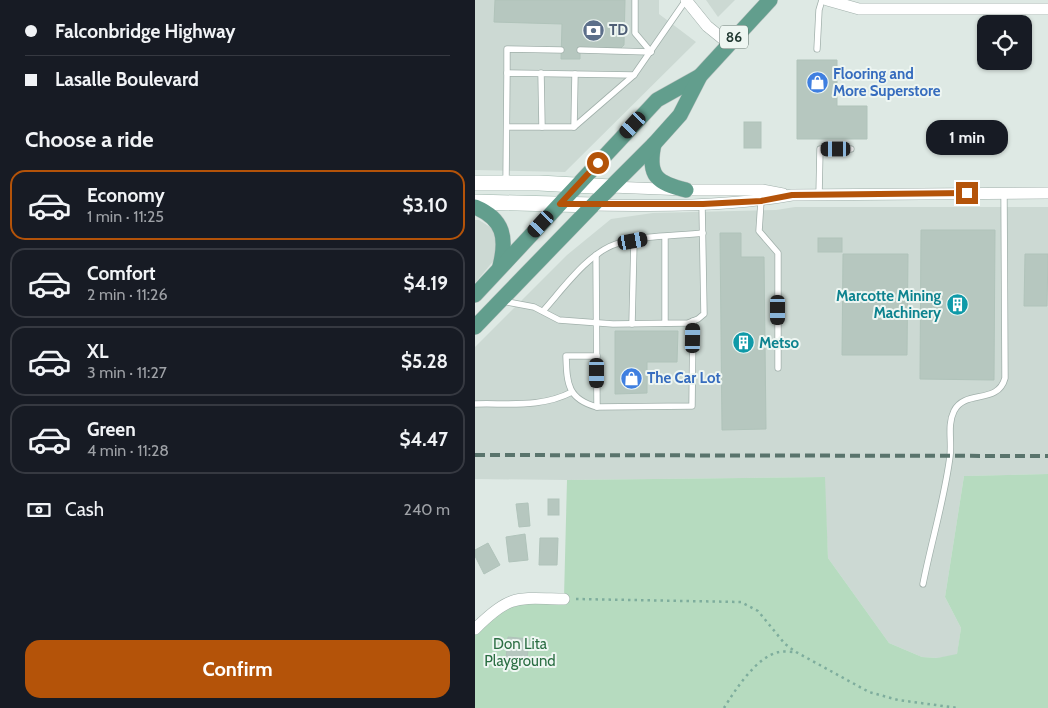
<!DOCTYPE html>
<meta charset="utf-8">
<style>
body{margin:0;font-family:Cabin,sans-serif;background:#242831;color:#f1f3f6;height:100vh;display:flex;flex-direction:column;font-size:19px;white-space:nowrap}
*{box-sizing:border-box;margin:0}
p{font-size:16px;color:#9ea1a6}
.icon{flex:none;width:28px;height:28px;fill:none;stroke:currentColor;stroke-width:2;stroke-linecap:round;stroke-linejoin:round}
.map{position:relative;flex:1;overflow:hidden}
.side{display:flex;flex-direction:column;background:#171b24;width:475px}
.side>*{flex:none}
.top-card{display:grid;align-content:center;height:110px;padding:0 25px;background:#171b24}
.controls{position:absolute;left:502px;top:15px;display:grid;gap:10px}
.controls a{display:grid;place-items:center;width:55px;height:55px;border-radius:10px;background:#171b24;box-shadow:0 1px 4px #0004;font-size:25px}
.end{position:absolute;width:22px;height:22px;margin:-11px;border:6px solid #b45309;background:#fff;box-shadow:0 0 0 2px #fff}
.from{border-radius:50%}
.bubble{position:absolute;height:35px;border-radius:15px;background:#171b24;box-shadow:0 1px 4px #0004;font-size:16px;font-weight:700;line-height:35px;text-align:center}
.car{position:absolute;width:15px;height:30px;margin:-15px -8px;border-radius:6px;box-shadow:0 0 4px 1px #0007;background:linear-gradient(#222 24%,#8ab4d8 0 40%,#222 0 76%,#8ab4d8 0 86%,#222 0)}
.top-card b{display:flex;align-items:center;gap:18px;height:48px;font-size:19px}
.top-card b+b{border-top:1px solid #363941}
.top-card i{width:12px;height:12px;background:#f1f3f6}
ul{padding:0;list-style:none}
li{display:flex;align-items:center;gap:15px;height:70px;margin:0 10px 8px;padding:0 15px;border:2px solid #363941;border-radius:15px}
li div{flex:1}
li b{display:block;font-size:19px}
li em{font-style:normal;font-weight:700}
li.selected{border-color:#b45309}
li>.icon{width:45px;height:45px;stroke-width:1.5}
h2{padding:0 25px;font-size:22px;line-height:60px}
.pay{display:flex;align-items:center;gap:12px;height:55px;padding:0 25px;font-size:19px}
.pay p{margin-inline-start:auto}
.action{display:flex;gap:10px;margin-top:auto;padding:10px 25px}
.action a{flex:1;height:58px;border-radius:15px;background:#b45309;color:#fff;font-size:20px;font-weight:700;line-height:58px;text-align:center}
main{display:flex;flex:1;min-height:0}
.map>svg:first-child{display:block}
.built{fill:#ccd9d3}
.green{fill:#b6dbbf}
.building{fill:#b6c7bf;stroke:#b0c3ba}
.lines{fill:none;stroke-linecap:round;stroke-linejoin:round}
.lane-casing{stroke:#a1b0ab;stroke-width:7}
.street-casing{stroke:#a1b0ab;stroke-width:12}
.secondary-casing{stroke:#9db5ab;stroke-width:16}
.primary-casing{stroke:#bcc3c1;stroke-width:16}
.path{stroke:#7ead9d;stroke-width:2.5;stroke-dasharray:2.5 4;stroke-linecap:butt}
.lane{stroke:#fff;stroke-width:5.5}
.street{stroke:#fff;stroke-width:11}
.secondary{stroke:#fff;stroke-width:15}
.primary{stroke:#629e8d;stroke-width:15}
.rail{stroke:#59746c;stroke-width:4;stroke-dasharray:10 5;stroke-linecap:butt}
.route{stroke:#b45309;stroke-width:6}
.labels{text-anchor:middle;stroke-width:4;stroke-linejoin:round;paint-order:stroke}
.shield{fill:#eef6f2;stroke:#5e716b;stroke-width:1}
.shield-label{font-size:14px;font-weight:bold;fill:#203831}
.service-label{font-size:15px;font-weight:bold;fill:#4e5e75;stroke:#eef6f2;text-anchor:start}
.shop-label{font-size:15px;font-weight:bold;fill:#366cbe;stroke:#eef6f2;text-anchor:start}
.culture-label{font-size:15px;font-weight:bold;fill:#0d838f;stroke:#eef6f2;text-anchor:end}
.park-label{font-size:15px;fill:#2b6e43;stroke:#eef6f2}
</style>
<main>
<section class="side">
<div class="top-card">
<b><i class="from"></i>Falconbridge Highway</b>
<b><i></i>Lasalle Boulevard</b>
</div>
<h2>Choose a ride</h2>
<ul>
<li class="selected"><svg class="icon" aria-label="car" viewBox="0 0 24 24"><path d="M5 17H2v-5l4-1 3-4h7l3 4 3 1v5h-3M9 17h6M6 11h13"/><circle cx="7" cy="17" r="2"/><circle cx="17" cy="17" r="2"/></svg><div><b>Economy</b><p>1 min · 11:25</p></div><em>$3.10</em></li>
<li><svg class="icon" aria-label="car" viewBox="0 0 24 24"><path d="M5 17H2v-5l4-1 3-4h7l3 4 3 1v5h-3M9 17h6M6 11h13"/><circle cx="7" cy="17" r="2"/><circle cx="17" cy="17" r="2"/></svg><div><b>Comfort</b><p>2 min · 11:26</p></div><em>$4.19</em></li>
<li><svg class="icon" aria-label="car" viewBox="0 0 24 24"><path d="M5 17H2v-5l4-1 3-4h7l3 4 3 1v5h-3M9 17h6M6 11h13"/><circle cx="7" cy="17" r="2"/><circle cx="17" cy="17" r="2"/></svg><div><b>XL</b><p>3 min · 11:27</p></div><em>$5.28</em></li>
<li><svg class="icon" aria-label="car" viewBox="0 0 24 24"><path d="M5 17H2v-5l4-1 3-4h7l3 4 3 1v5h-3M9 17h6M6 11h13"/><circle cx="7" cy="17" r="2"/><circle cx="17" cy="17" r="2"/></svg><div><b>Green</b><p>4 min · 11:28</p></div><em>$4.47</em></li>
</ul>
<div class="pay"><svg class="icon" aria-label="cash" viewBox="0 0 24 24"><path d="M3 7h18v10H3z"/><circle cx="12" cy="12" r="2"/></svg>Cash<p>240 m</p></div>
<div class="action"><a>Confirm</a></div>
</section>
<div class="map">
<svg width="573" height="708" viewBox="0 0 573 708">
<rect width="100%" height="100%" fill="#dee9e4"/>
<g class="built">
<path d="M0,0H184V14L221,42L90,172L0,170Z"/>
<path d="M231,0H260L243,17Z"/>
<path d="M320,207H573V474L489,476L470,597L486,628L482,655L463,658L447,657L414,643L353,558L349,477L92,480L0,479V347L92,255L136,219L178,213L301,210Z"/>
<path d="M0,220H4L18,229L24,239L20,259L0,283Z"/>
</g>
<path class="green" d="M573,474V708H0V627L25,605L89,597L92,480L350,477L353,558L414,643L447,657L462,658L482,654L486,628L470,597L489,476Z"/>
<g class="building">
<path d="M20,0H150L149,45L143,51L105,50V59H86L87,24L19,22Z"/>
<path d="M322,60H362V106H392V139H322Z"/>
<rect x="269" y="122" width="17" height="26"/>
<path d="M446,230H520L519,380L445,379Z"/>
<path d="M245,233H266V257H289L291,429L247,430Z"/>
<rect x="343" y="238" width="24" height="14"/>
<path d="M368,254H433L432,355H367Z"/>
<path d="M550,254H573L572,306H549Z"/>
<path d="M140,331H203L202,362H172V393L140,394Z"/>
<rect x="73" y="499" width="11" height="16"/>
<path d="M53,503L55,526L44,527L41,504Z"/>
<path d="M50,534L53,560L34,562L31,537Z"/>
<path d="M65,538H83L82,565H64Z"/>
<path d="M13,543L25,565L9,574L0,556V550Z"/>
<path d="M33,637L54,639L52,660L31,659Z"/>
</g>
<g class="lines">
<defs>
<g id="lane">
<path d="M160,0V33L176,52"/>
<path d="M342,49L344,10L347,0"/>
<path d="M105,50L176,52"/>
<path d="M32,73V49L86,50"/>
<path d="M66,73L67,127"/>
<path d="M32,127H99L159,75"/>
<path d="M99,127L100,74"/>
<path d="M31,182L32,73L159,75L211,0"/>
<path d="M344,195L345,149H376"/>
<path d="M286,201L284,231L303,253V368"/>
<path d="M121,255L122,407L217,406L218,321"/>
<path d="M27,301L59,307L84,320L138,324L213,323L223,319L229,314L227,204"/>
<path d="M68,311C87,290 113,253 141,244C168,235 200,236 228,233"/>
<path d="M190,323V237"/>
<path d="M157,324L159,241"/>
<path d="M122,356H91C92,383 92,399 122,407"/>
<path d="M0,404C34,403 66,408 97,392"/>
<path d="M448,584C456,543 470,497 475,456C477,441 472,425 479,411C490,389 523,405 530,378L529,193"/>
</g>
<g id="street">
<path d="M211,0L232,26L253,43"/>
<path d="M352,0L384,9H573"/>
<path d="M136,187L211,190H287L308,194"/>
<path d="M118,205C184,206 251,207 317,195L573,193"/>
<path d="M0,629C35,594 41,598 89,599"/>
</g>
<g id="secondary">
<path d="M0,183H64L136,187"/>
<path d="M0,202L118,205"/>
</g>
<g id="primary">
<path d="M179,144C172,176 182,183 211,190"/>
<path d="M0,207C29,219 32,238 25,266"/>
<path d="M0,295L182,100L225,76"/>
<path d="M0,327L118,205L179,144L205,115L225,76L295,0"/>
</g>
</defs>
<use href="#lane" class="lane-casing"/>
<use href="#street" class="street-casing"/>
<use href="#secondary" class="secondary-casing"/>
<use href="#primary" class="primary-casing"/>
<g class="path">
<path d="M101,599L266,602L283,611L310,644L321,652L394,692L423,700L483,708"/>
<path d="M249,708C260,690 282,656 304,652C308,651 315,652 320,652"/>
</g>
<use href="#lane" class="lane"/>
<use href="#street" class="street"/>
<use href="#secondary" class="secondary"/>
<use href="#primary" class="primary"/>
<path class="rail" d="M0,455L573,456"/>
</g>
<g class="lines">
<path class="route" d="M123,163L85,204H228L286,201L317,195L492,193"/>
</g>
<defs>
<symbol id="bank-disc" viewBox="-11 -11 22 22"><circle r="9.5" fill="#5c6f8a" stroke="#eef6f2"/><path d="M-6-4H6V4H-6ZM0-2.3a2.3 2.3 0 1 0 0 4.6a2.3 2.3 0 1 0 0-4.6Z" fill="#fff"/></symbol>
<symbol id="shop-disc" viewBox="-11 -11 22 22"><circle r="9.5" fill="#3f7fe0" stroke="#eef6f2"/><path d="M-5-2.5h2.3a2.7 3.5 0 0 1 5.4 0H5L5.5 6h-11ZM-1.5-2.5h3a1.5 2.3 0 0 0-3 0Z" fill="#fff"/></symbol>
<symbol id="building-disc" viewBox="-11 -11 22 22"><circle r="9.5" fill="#0f9aa8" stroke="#eef6f2"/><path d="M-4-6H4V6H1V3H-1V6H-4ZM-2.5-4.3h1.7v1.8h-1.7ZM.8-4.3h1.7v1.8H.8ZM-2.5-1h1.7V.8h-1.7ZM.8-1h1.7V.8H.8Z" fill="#fff"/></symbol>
</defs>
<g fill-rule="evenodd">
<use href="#bank-disc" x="106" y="18" width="25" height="25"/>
<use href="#shop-disc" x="330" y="70" width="25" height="25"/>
<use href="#building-disc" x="470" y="292" width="25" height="25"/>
<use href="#building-disc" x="256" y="330" width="25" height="25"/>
<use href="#shop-disc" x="144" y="366" width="25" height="25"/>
</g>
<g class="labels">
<rect class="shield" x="245" y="25.5" width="28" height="23" rx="4"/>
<g class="shield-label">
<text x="259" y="42">86</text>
</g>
<g class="service-label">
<text x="134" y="35">TD</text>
</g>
<g class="shop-label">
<text x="358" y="79">Flooring and<tspan x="358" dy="17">More Superstore</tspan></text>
<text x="172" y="383">The Car Lot</text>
</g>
<g class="culture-label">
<text x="466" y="301">Marcotte Mining<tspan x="466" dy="17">Machinery</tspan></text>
<text x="284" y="348" text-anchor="start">Metso</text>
</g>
<g class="park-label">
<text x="45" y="649">Don Lita<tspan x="45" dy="17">Playground</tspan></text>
</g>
</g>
</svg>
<div class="controls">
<a><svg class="icon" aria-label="locate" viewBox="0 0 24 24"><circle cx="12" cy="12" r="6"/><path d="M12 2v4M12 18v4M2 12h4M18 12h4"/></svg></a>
</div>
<i class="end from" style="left:123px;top:163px"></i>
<i class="end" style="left:492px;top:193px"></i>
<div class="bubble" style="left:451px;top:120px;width:82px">1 min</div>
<i class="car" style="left:158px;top:125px;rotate:223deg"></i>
<i class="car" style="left:361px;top:149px;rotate:270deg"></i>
<i class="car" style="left:66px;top:224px;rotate:223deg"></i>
<i class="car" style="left:158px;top:241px;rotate:80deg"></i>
<i class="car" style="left:303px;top:310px;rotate:180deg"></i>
<i class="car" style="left:218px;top:338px;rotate:1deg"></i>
<i class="car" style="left:122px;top:373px;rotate:180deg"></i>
</div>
</main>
